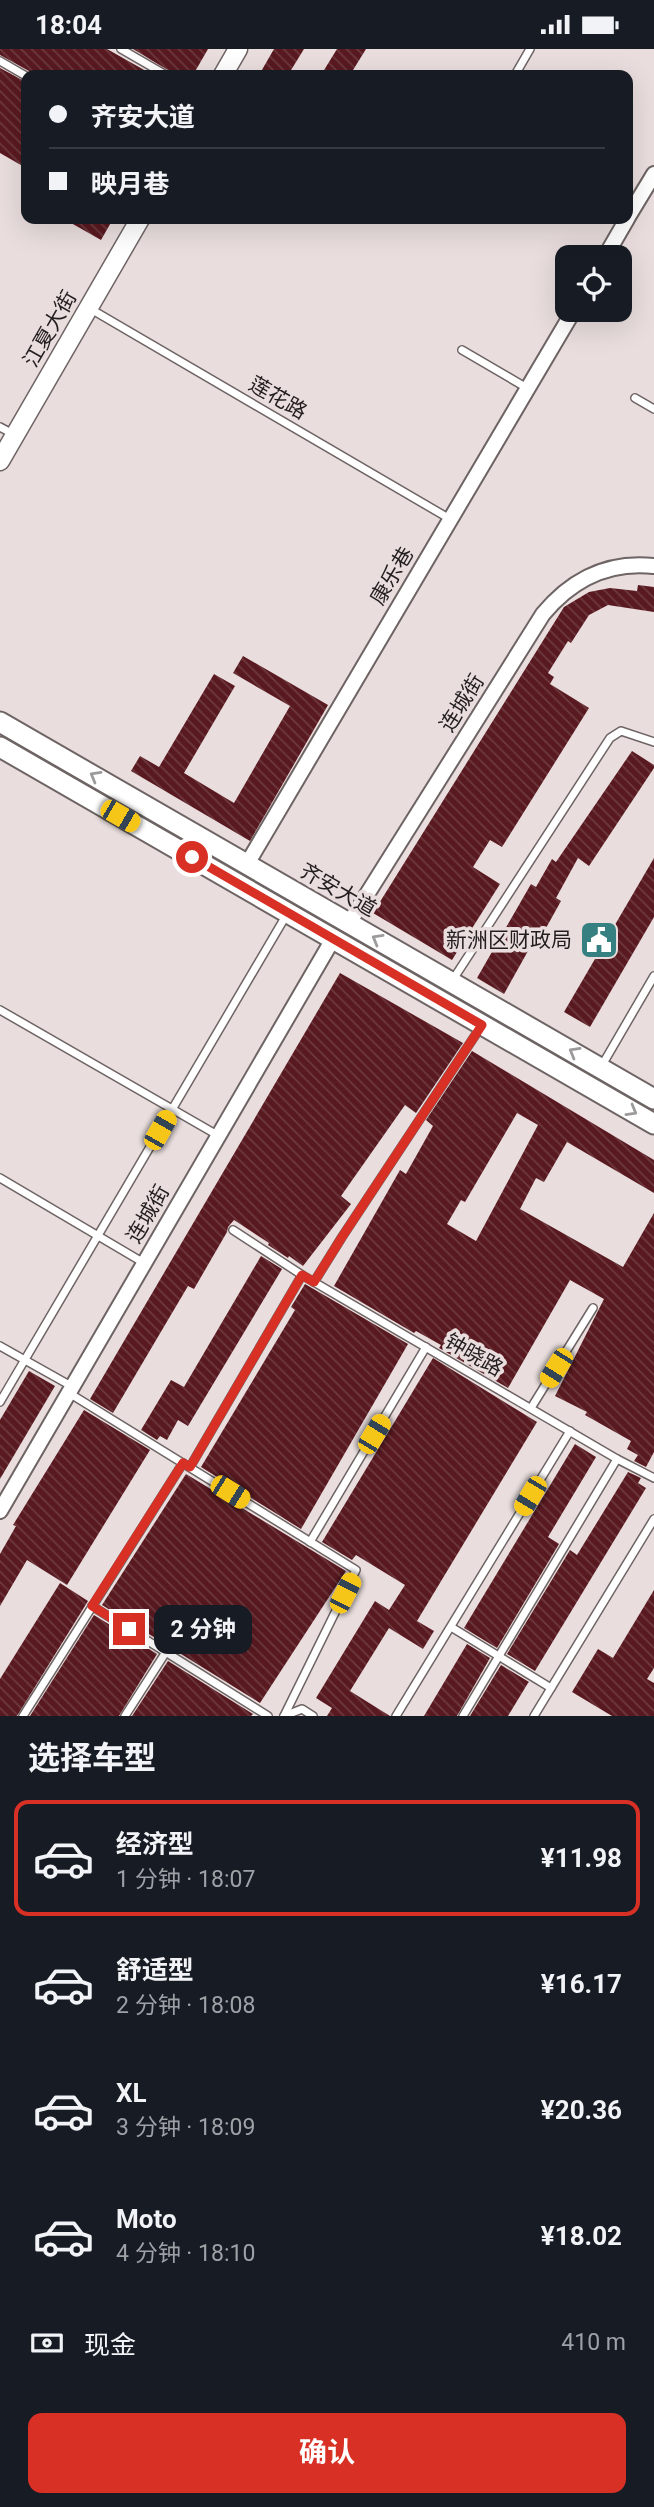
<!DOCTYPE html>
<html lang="zh">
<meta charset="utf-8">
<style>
body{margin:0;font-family:Roboto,"Noto Sans SC",sans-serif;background:#20242c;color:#f1f3f6;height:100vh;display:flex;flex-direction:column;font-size:26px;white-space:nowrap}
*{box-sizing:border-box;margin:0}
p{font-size:23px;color:#9ea1a6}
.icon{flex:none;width:38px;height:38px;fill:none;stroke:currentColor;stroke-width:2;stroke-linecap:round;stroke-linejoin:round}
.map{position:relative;height:1667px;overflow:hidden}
.sheet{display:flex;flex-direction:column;background:#171b24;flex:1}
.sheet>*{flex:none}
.guide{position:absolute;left:21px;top:21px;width:612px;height:154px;border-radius:14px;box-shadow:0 7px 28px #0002;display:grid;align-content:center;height:154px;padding:0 28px;background:#171b24}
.buttons{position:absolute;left:555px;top:196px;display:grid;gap:14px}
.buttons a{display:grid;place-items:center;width:77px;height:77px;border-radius:14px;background:#171b24;box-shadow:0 7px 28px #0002;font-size:35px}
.end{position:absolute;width:32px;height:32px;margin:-16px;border:9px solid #d93025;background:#fff;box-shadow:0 0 0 4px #fff}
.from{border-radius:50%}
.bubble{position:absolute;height:49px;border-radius:14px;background:#171b24;box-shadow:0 7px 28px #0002;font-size:23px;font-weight:700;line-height:49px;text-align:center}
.car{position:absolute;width:21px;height:42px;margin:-21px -10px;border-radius:9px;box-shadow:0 0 5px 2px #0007;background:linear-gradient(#f5c518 24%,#345 0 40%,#f5c518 0 76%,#345 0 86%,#f5c518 0)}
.guide b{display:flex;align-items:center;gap:24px;height:66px;font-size:26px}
.guide b+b{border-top:2px solid #363941}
.guide i{width:18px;height:18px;background:#f1f3f6}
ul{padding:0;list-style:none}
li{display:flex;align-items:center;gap:21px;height:116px;margin:0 14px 10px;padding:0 14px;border:4px solid transparent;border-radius:14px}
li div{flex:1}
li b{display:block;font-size:26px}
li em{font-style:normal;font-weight:700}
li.active{border-color:#d93025}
li>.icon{width:63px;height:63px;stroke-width:1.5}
h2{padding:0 28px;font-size:32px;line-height:84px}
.pay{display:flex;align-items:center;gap:18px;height:77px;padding:0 28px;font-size:26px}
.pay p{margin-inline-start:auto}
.action{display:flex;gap:14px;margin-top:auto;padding:14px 28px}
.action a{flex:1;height:80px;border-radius:14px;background:#d93025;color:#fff;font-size:28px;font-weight:700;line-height:80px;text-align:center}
.status{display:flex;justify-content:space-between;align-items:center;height:49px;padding:0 35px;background:#171b24;direction:ltr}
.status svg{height:19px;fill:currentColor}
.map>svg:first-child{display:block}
.building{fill:url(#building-back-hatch);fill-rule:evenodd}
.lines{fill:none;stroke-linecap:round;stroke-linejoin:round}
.service-casing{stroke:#6e6464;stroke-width:10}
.minor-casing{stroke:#6e6464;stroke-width:18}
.tertiary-casing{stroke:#6e6464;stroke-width:21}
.secondary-casing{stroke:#6e6464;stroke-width:23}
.service{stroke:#fff;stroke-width:7}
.minor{stroke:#fff;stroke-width:14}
.tertiary{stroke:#fff;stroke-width:18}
.secondary{stroke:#fff;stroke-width:19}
.oneway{stroke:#9c9a9a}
.route{stroke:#d93025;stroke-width:9}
.labels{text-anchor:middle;stroke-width:7;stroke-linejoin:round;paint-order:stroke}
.street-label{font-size:21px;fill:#231e1e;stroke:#e9dddd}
.poi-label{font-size:21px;fill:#231e1e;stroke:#e9dddd;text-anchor:end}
</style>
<div class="status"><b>18:04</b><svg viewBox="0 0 49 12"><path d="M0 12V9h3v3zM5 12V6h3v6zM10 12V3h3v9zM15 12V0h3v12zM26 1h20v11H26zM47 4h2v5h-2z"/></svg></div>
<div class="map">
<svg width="654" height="1667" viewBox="0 0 654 1667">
<defs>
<pattern id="building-back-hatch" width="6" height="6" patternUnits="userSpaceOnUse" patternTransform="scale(1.75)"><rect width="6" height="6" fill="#591920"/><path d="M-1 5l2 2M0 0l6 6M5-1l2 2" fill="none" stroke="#6d3a3f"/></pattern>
</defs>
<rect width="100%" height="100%" fill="#e9dddd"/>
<g class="building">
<path d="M0,0H107L153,26H32L29,22L0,6Z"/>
<path d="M133,0H208L193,26H176Z"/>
<path d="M274,0H304L288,26H259Z"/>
<path d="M337,0H366L350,26H321Z"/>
<path d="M0,19L26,33V119L0,104Z"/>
<path d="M64,170H113L101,191Z"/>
<path d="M638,536L654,538V563L608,556L589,566L571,594L568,592L548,624L554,628L550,635L589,659L502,798L490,791L473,818L500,835L452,911L373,864L564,558L589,543L610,539L637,542Z"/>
<path d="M243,607L328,656L250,792L131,722L140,707L159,718L214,625L235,637L184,724L234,754L290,657L233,624Z"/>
<path d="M632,702L654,716V719L589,817L578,809L556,849L561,852L546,879L542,877L504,945L477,929L531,835L536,838L552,810L556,813Z"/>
<path d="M654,809V868L590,978L564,963Z"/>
<path d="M340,924L463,994L416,1064L405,1056L341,1147L351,1155L303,1217L289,1207L288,1209L268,1196L269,1194L234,1171L228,1178L227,1183L194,1240L188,1237L113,1364L90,1350Z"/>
<path d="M472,1002L654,1111V1144L567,1093L544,1133L536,1129L520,1160L623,1218L654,1164V1403L646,1418L634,1412L638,1406L627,1400L631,1392L585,1366L587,1363L555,1347L604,1250L570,1231L508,1339L439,1299L441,1296L416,1282L414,1284L334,1237L400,1121L406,1125L433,1077L426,1071ZM517,1064L538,1076L476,1192L447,1175L461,1151L465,1153Z"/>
<path d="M261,1207L282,1220L188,1377L178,1371L167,1391L160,1387L157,1391L141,1381L171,1331L184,1338Z"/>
<path d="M305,1235L408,1295L301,1480L201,1418L295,1261L291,1258Z"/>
<path d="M433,1309L537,1373L417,1572L434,1582L423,1600L389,1579L350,1642L390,1667H327L332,1659L316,1649L375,1552L389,1561L405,1536L356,1506L352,1511L322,1493Z"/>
<path d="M29,1322L55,1337L0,1430V1371Z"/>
<path d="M84,1361L150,1401L67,1536L27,1511L0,1557V1505L16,1477L13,1476Z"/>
<path d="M575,1395L596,1408L548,1488L559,1495L497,1599L464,1579Z"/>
<path d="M628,1423L641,1429L638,1434L646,1439L535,1622L507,1605L570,1501L577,1506Z"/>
<path d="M186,1425L346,1522L260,1654L102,1556Z"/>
<path d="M60,1534L88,1552L17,1667H0V1630Z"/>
<path d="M654,1541V1619L647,1630L654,1634V1667H612L572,1643L598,1600L613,1609Z"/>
<path d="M94,1566L157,1605L119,1667H30Z"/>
<path d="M467,1595L490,1609L457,1667H424Z"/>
<path d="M168,1612L253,1665L251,1667H132Z"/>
<path d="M501,1616L529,1633L528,1634L508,1667H470Z"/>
</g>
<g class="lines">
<defs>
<g id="service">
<path d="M121,0L166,26"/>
<path d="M0,12L26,27"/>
<path d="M515,26L530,0"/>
<path d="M89,259L450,470"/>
<path d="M462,301L527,339"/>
<path d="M635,349L654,360"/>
<path d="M0,378L15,386"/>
<path d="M452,932L610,689L621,682L654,693"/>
<path d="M0,961L219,1087"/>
<path d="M601,1018L654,927"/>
<path d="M0,1129L144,1214"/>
<path d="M233,1181L302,1226L617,1410L654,1429"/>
<path d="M314,1233L342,1188L482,976"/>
<path d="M0,1297L73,1338"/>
<path d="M69,1344L356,1521L284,1667"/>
<path d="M0,1353L287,865"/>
<path d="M531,1359L593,1259"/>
<path d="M190,1418L302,1226"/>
<path d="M310,1493L426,1298"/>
<path d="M92,1557L268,1667"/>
<path d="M451,1578L551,1639"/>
<path d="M23,1667L183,1414"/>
<path d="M125,1667L166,1603"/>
<path d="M284,1667L302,1660L313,1667"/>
<path d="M396,1667L570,1382"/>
<path d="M463,1667L617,1410"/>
<path d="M534,1667L654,1470"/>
</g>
<g id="minor">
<path d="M628,168L654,125"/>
<path d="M605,208L627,170"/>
<path d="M247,815L574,261"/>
<path d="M349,874L543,565C572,530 608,512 654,517"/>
<path d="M0,1462L333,890"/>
</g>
<g id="tertiary">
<path d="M223,26L238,0"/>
<path d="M0,412L140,170"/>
</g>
<g id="secondary">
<path d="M0,673L654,1050"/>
<path d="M0,698L654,1075"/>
</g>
</defs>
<use href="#service" class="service-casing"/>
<use href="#minor" class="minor-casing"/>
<use href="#tertiary" class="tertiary-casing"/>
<use href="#secondary" class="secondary-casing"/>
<use href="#service" class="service"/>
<use href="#minor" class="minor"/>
<use href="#tertiary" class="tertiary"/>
<use href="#secondary" class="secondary"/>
</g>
<defs><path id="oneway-chevron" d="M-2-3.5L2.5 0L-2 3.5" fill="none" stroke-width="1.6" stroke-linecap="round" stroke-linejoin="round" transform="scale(1.75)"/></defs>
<g class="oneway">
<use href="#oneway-chevron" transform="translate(95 727) rotate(-150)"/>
<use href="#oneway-chevron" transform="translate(377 890) rotate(-150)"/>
<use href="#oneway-chevron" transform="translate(574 1003) rotate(-150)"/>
<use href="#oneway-chevron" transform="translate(632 1062) rotate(30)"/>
</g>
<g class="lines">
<path class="route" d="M129,1580L92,1557L183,1414L190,1418L302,1226L314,1233L342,1188L482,976L192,808"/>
</g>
<defs>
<symbol id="civic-square" viewBox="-11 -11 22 22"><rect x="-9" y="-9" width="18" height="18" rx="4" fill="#378082" stroke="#e9dddd"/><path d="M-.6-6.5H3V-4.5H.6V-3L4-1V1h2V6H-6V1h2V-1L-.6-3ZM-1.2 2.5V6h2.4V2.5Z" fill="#fff"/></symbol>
</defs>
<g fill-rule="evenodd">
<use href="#civic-square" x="577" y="869" width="44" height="44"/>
</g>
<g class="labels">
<g class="street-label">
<text transform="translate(50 280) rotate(-60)" y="7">江夏大街</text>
<text transform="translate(278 349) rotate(30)" y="7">莲花路</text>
<text transform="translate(392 527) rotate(-59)" y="7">康乐巷</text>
<text transform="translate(462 654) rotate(-58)" y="7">连城街</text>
<text transform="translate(338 841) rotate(30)" y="7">齐安大道</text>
<text transform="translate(148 1165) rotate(-60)" y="7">连城街</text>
<text transform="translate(474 1306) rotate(30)" y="7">钟晓路</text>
</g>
<g class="poi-label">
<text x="572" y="898">新洲区财政局</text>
</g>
</g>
</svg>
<div class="buttons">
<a><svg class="icon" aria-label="locate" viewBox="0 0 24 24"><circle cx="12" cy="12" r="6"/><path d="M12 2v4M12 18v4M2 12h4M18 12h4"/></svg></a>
</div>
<i class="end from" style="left:192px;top:808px"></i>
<i class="end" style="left:129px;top:1580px"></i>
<div class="bubble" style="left:154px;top:1556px;width:98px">2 分钟</div>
<i class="car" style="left:120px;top:767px;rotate:120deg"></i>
<i class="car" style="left:160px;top:1081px;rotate:30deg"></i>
<i class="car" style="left:556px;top:1319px;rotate:212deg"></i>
<i class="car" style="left:374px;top:1385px;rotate:31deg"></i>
<i class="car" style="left:230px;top:1443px;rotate:122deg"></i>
<i class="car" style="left:530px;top:1447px;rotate:211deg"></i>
<i class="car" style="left:345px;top:1544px;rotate:27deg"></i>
<div class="guide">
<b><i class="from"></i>齐安大道</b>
<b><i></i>映月巷</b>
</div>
</div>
<section class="sheet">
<h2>选择车型</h2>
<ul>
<li class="active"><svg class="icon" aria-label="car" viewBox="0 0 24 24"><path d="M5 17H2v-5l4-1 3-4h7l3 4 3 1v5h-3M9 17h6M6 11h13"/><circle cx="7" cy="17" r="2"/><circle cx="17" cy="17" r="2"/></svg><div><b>经济型</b><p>1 分钟 · 18:07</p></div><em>¥11.98</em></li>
<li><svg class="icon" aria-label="car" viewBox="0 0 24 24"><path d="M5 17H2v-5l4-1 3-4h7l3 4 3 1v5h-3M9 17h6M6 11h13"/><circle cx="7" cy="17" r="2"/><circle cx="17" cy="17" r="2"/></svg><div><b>舒适型</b><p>2 分钟 · 18:08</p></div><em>¥16.17</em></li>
<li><svg class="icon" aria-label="car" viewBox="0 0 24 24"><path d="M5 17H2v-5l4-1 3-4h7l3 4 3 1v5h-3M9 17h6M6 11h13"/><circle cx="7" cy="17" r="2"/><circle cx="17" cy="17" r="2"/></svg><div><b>XL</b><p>3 分钟 · 18:09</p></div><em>¥20.36</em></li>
<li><svg class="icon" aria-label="car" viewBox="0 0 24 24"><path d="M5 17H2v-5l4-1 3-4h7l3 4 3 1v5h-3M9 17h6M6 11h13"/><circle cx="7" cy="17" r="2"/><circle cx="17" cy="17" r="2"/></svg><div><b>Moto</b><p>4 分钟 · 18:10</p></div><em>¥18.02</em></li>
</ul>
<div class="pay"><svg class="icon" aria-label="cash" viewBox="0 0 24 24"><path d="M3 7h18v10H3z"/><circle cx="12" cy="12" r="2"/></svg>现金<p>410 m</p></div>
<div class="action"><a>确认</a></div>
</section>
